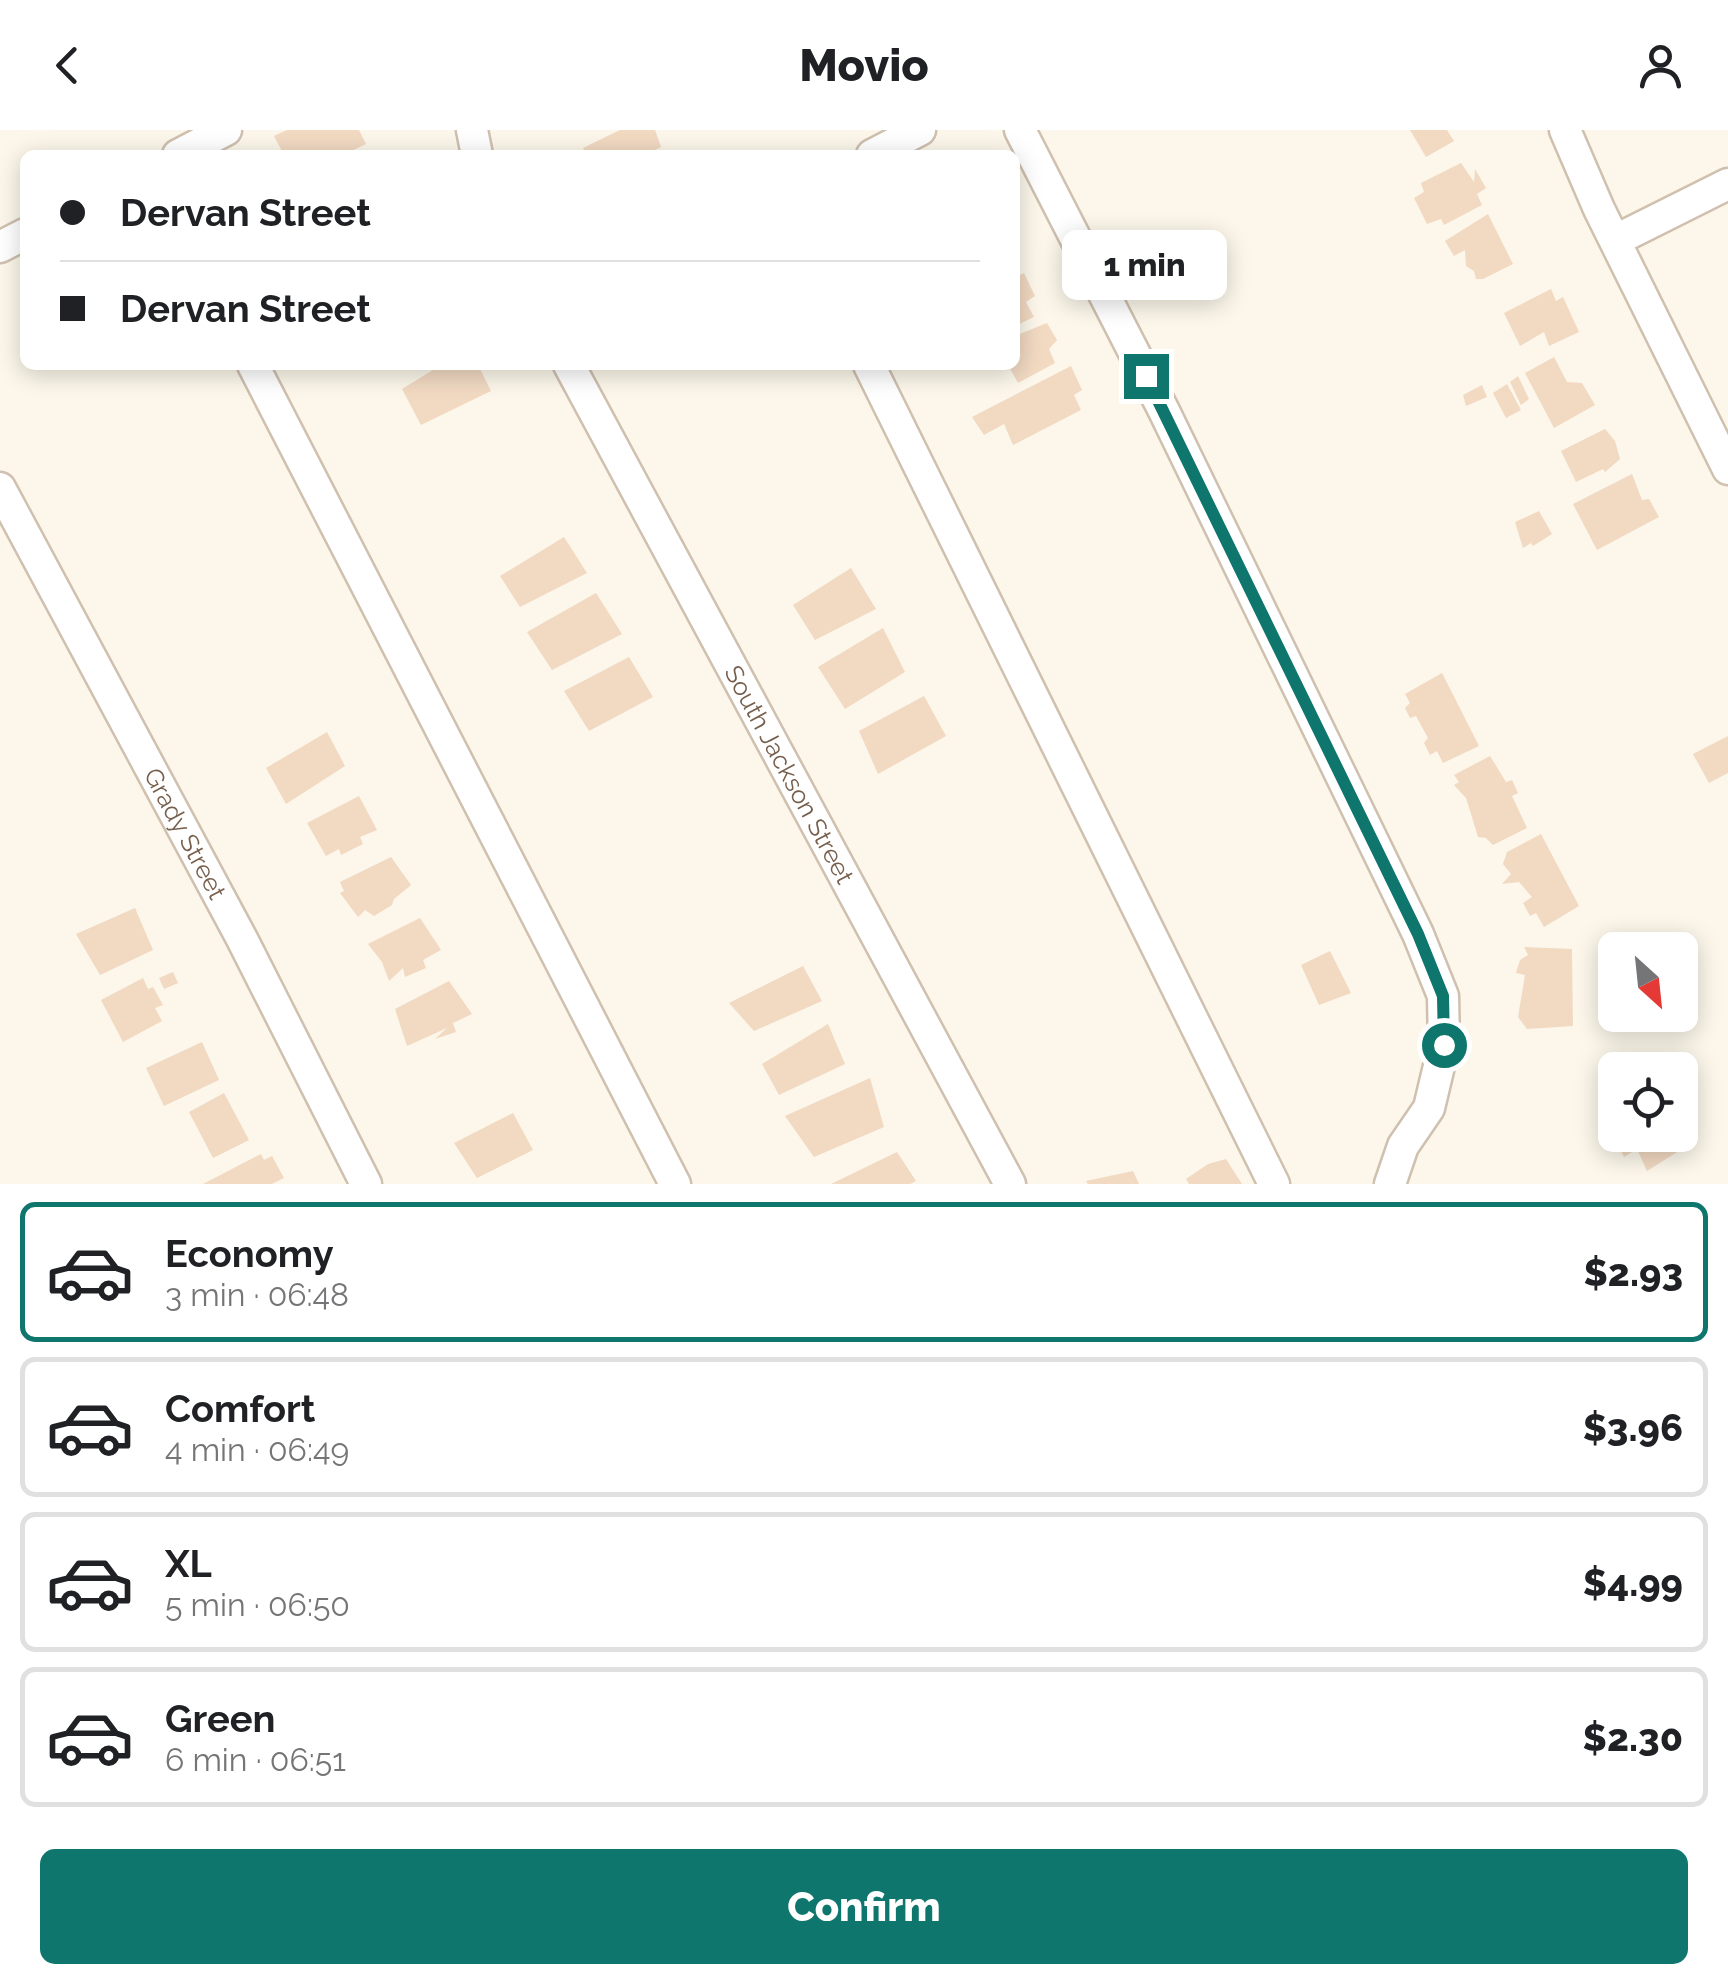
<!DOCTYPE html>
<meta charset="utf-8">
<style>
body{margin:0;font-family:Raleway,sans-serif;background:#f2f2f2;color:#202124;height:100vh;display:flex;flex-direction:column;font-size:38px;white-space:nowrap}
*{box-sizing:border-box;margin:0}
p{font-size:32px;color:#757577}
.icon{flex:none;width:55px;height:55px;fill:none;stroke:currentColor;stroke-width:2;stroke-linecap:round;stroke-linejoin:round}
.map{position:relative;height:1054px;overflow:hidden}
.panel{display:flex;flex-direction:column;background:#fff;flex:1}
.panel>*{flex:none}
.hud{position:absolute;left:20px;top:20px;width:1000px;height:220px;border-radius:15px;box-shadow:0 5px 25px #0003;display:grid;align-content:center;height:220px;padding:0 40px;background:#fff}
.needle{width:65px;rotate:153deg}
.tools{position:absolute;left:1598px;top:802px;display:grid;gap:20px}
.tools a{display:grid;place-items:center;width:100px;height:100px;border-radius:15px;background:#fff;box-shadow:0 5px 25px #0003;font-size:50px}
.end{position:absolute;width:45px;height:45px;margin:-22px;border:12px solid #0f766e;background:#fff;box-shadow:0 0 0 5px #fff}
.from{border-radius:50%}
.bubble{position:absolute;height:70px;border-radius:15px;background:#fff;box-shadow:0 5px 25px #0003;font-size:32px;font-weight:800;line-height:70px;text-align:center}
.hud b{display:flex;align-items:center;gap:35px;height:95px;font-size:38px}
.hud b+b{border-top:2px solid #e0e0e0}
.hud i{width:25px;height:25px;background:#202124}
ul{padding:18px 0 0;list-style:none}
li{display:flex;align-items:center;gap:30px;height:140px;margin:0 20px 15px;padding:0 20px;border:5px solid #e0e0e0;border-radius:15px}
li div{flex:1}
li b{display:block;font-size:38px}
li em{font-style:normal;font-weight:800}
li.current{border-color:#0f766e}
li>.icon{width:90px;height:90px;stroke-width:1.5}
.button{display:flex;gap:20px;margin-top:auto;padding:20px 40px}
.button a{flex:1;height:115px;border-radius:15px;background:#0f766e;color:#fff;font-size:40px;font-weight:800;line-height:115px;text-align:center}
header{display:flex;justify-content:space-between;align-items:center;height:130px;padding:0 40px;background:#fff;font-size:45px;font-weight:800}
.map>svg:first-child{display:block}
.building{fill:#f1d9c2}
.lines{fill:none;stroke-linecap:round;stroke-linejoin:round}
.minor-casing{stroke:#cfc0af;stroke-width:35}
.minor{stroke:#fff;stroke-width:30}
.route{stroke:#0f766e;stroke-width:12}
.labels{text-anchor:middle;stroke-width:8;stroke-linejoin:round;paint-order:stroke}
.street-label{font-size:25px;fill:#775f4d;stroke:#fffaf1}
</style>
<header><svg class="icon" aria-label="back" viewBox="0 0 24 24"><path d="M15 5l-7 7 7 7"/></svg>Movio<svg class="icon" aria-label="person" viewBox="0 0 24 24"><circle cx="12" cy="8" r="4"/><path d="M4 21q1-7 8-7t8 7"/></svg></header>
<div class="map">
<svg width="1728" height="1054" viewBox="0 0 1728 1054">
<rect width="100%" height="100%" fill="#fcf7ea"/>
<g class="building">
<path d="M287,0H359L366,14L343,25H284L274,6Z"/>
<path d="M620,0H655L661,17L646,25H586L583,18Z"/>
<path d="M1410,0H1447L1454,11L1426,27Z"/>
<path d="M1461,33L1474,52L1475,39L1486,58L1477,64L1482,75L1444,95L1441,89L1427,94L1414,68L1424,62L1421,53Z"/>
<path d="M1488,84L1513,134L1483,149H1476L1474,141L1466,136L1465,120L1454,126L1445,111Z"/>
<path d="M1024,143L1035,166L1026,172L1034,187L1015,196V147Z"/>
<path d="M1551,159L1556,171L1563,167L1579,202L1549,216L1544,202L1520,216L1504,183Z"/>
<path d="M1047,193L1057,210L1049,219L1055,233L1018,253L1008,235H1015V206Z"/>
<path d="M1554,227L1567,252L1582,253L1595,275L1554,298L1525,243Z"/>
<path d="M441,235H478L491,261L421,295L402,259Z"/>
<path d="M1071,236L1082,260L1074,265L1081,280L1013,315L1004,294L984,305L972,287Z"/>
<path d="M1518,246L1529,269L1521,275L1510,252Z"/>
<path d="M1507,254L1521,280L1506,288L1493,263Z"/>
<path d="M1482,255L1487,267L1466,276L1463,265Z"/>
<path d="M1605,299L1615,311L1620,329L1605,342L1603,339L1576,352L1561,321Z"/>
<path d="M1632,344L1642,370L1649,369L1659,387L1597,420L1573,374Z"/>
<path d="M1539,381L1552,404L1533,416L1531,413L1523,418L1515,392Z"/>
<path d="M564,407L587,443L520,477L500,446Z"/>
<path d="M851,438L876,479L815,510L793,475Z"/>
<path d="M596,463L622,504L552,540L527,502Z"/>
<path d="M883,498L905,542L845,579L818,537Z"/>
<path d="M629,527L653,567L589,601L564,561Z"/>
<path d="M1442,543L1479,616L1443,633L1437,621L1430,625L1424,613L1428,608L1416,586L1410,588L1405,578L1410,573L1405,564Z"/>
<path d="M924,566L946,606L878,644L859,601Z"/>
<path d="M327,602L345,636L286,674L266,638Z"/>
<path d="M1728,606V643L1709,653L1693,624Z"/>
<path d="M1490,626L1506,652L1512,650L1518,663L1512,666L1527,698L1493,715L1486,708L1478,707L1466,668L1454,655L1459,652L1454,645Z"/>
<path d="M359,666L377,700L360,707L363,714L341,725L339,719L326,726L307,693Z"/>
<path d="M1541,704L1579,776L1544,797L1536,783L1530,786L1523,773L1532,767L1519,752L1502,754L1511,744L1503,734L1507,722Z"/>
<path d="M391,727L411,755L394,769L392,775L374,786L365,780L358,787L340,763L344,761L340,752Z"/>
<path d="M135,778L153,820L100,845L76,804Z"/>
<path d="M420,788L441,820L423,830L426,838L405,847L403,838L389,851L382,832L368,814Z"/>
<path d="M1524,817L1572,819L1573,896L1527,899L1518,887L1525,845L1516,843L1520,830L1528,825Z"/>
<path d="M1330,821L1351,863L1319,875L1301,835Z"/>
<path d="M803,836L822,871L754,901L729,873Z"/>
<path d="M173,842L178,853L164,859L159,848Z"/>
<path d="M143,848L148,859L153,857L163,875L155,878L162,891L123,912L101,870Z"/>
<path d="M449,851L472,884L453,893L456,902L435,909L447,898L407,916L395,879Z"/>
<path d="M828,894L845,934L779,965L762,934Z"/>
<path d="M202,912L219,950L164,976L146,938Z"/>
<path d="M870,948L884,997L814,1027L785,986Z"/>
<path d="M224,963L249,1010L213,1028L189,982Z"/>
<path d="M1680,971L1696,990L1683,999L1690,1014L1647,1041L1637,1019L1624,1027L1616,1011L1627,1005H1680Z"/>
<path d="M513,983L533,1020L477,1048L454,1013Z"/>
<path d="M897,1022L916,1051L910,1054H831Z"/>
<path d="M261,1024L264,1030L272,1026L284,1048L272,1054H203Z"/>
<path d="M1226,1029L1242,1054H1189L1186,1049L1208,1034Z"/>
<path d="M1133,1041L1139,1054H1088L1086,1051Z"/>
</g>
<g class="lines">
<defs>
<g id="minor">
<path d="M472,0L477,25"/>
<path d="M1020,0L1164,281L1418,804L1443,866L1444,915L1429,978L1403,1016L1390,1054"/>
<path d="M1565,0L1599,79L1728,339"/>
<path d="M178,25L226,0"/>
<path d="M872,25L920,0"/>
<path d="M1616,110L1728,54"/>
<path d="M0,117L25,104"/>
<path d="M253,235L675,1054"/>
<path id="s1" d="M569,235L1010,1054"/>
<path d="M869,235L1274,1054"/>
<path id="s2" d="M0,358L242,809L366,1054"/>
</g>
</defs>
<use href="#minor" class="minor-casing"/>
<use href="#minor" class="minor"/>
</g>
<g class="lines">
<path class="route" d="M1146,246L1418,804L1443,866L1444,915"/>
</g>
<g class="labels">
<g class="street-label">
<text dy="9" stroke="none"><textPath href="#s1" startOffset="465">South Jackson Street</textPath></text>
<text dy="9" stroke="none"><textPath href="#s2" startOffset="392">Grady Street</textPath></text>
</g>
</g>
</svg>
<div class="tools">
<a><svg class="needle" viewBox="-14 -14 28 28"><path d="M0-13l5 13h-10z" fill="#e53935"/><path d="M0 13l5-13h-10z" fill="#757577"/></svg></a>
<a><svg class="icon" aria-label="locate" viewBox="0 0 24 24"><circle cx="12" cy="12" r="6"/><path d="M12 2v4M12 18v4M2 12h4M18 12h4"/></svg></a>
</div>
<i class="end from" style="left:1444px;top:915px"></i>
<i class="end" style="left:1146px;top:246px"></i>
<div class="bubble" style="left:1062px;top:100px;width:165px">1 min</div>
<div class="hud">
<b><i class="from"></i>Dervan Street</b>
<b><i></i>Dervan Street</b>
</div>
</div>
<section class="panel">
<ul>
<li class="current"><svg class="icon" aria-label="car" viewBox="0 0 24 24"><path d="M5 17H2v-5l4-1 3-4h7l3 4 3 1v5h-3M9 17h6M6 11h13"/><circle cx="7" cy="17" r="2"/><circle cx="17" cy="17" r="2"/></svg><div><b>Economy</b><p>3 min · 06:48</p></div><em>$2.93</em></li>
<li><svg class="icon" aria-label="car" viewBox="0 0 24 24"><path d="M5 17H2v-5l4-1 3-4h7l3 4 3 1v5h-3M9 17h6M6 11h13"/><circle cx="7" cy="17" r="2"/><circle cx="17" cy="17" r="2"/></svg><div><b>Comfort</b><p>4 min · 06:49</p></div><em>$3.96</em></li>
<li><svg class="icon" aria-label="car" viewBox="0 0 24 24"><path d="M5 17H2v-5l4-1 3-4h7l3 4 3 1v5h-3M9 17h6M6 11h13"/><circle cx="7" cy="17" r="2"/><circle cx="17" cy="17" r="2"/></svg><div><b>XL</b><p>5 min · 06:50</p></div><em>$4.99</em></li>
<li><svg class="icon" aria-label="car" viewBox="0 0 24 24"><path d="M5 17H2v-5l4-1 3-4h7l3 4 3 1v5h-3M9 17h6M6 11h13"/><circle cx="7" cy="17" r="2"/><circle cx="17" cy="17" r="2"/></svg><div><b>Green</b><p>6 min · 06:51</p></div><em>$2.30</em></li>
</ul>
<div class="button"><a>Confirm</a></div>
</section>
